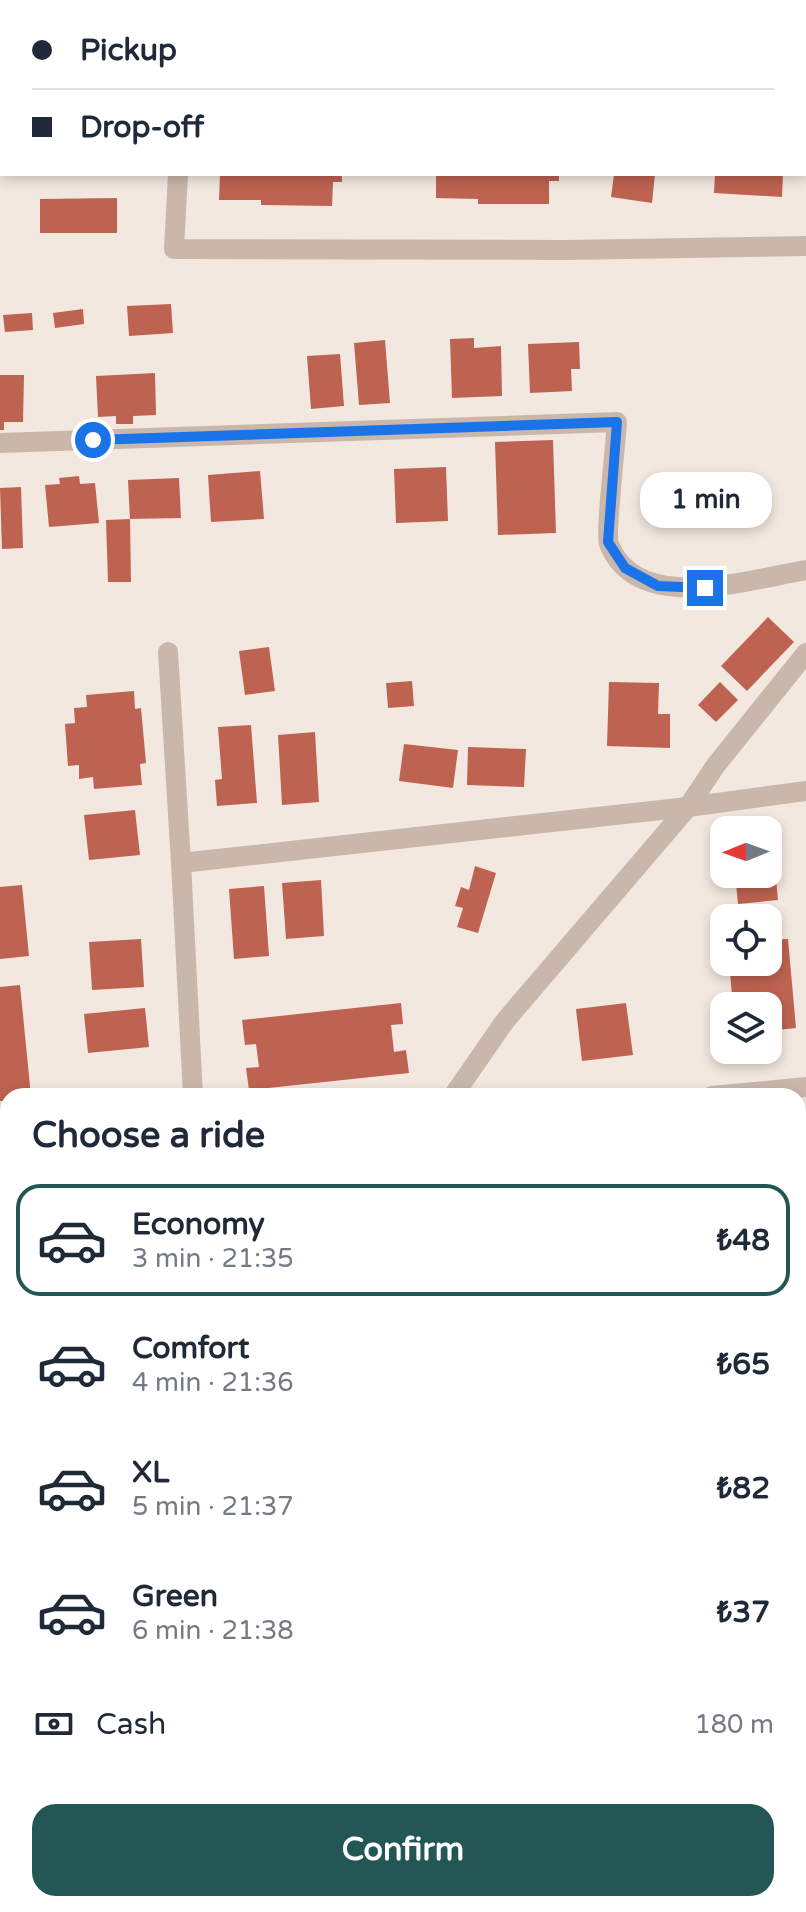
<!DOCTYPE html>
<meta charset="utf-8">
<style>
body{margin:0;font-family:"Varela Round",sans-serif;background:#f2f2f3;color:#1f2937;height:100vh;display:flex;flex-direction:column;font-size:30px;white-space:nowrap}
*{box-sizing:border-box;margin:0}
p{font-size:26px;color:#747a83}
.icon{flex:none;width:44px;height:44px;fill:none;stroke:currentColor;stroke-width:2;stroke-linecap:round;stroke-linejoin:round}
.map{position:relative;flex:1;overflow:hidden}
.panel{position:absolute;left:0px;top:1088px;width:806px;height:824px;display:flex;flex-direction:column;background:#fff;border-radius:24px 24px 0 0;box-shadow:0 4px 12px #0003}
.panel>*{flex:none}
.top-card{position:absolute;left:0px;top:0px;width:806px;height:176px;box-shadow:0 4px 12px #0003;display:grid;align-content:center;height:176px;padding:0 32px;background:#fff}
.needle{width:52px;rotate:269deg}
.fabs{position:absolute;left:710px;top:816px;display:grid;gap:16px}
.fabs a{display:grid;place-items:center;width:72px;height:72px;border-radius:16px;background:#fff;box-shadow:0 4px 12px #0003;font-size:40px}
.end{position:absolute;width:36px;height:36px;margin:-18px;border:10px solid #1a73e8;background:#fff;box-shadow:0 0 0 4px #fff}
.from{border-radius:50%}
.bubble{position:absolute;height:56px;border-radius:24px;background:#fff;box-shadow:0 4px 12px #0003;font-size:26px;font-weight:800;line-height:56px;text-align:center}
.top-card b{display:flex;align-items:center;gap:28px;height:76px;font-size:30px}
.top-card b+b{border-top:2px solid #e0e1e3}
.top-card i{width:20px;height:20px;background:#1f2937}
ul{padding:0;list-style:none}
li{display:flex;align-items:center;gap:24px;height:112px;margin:0 16px 12px;padding:0 16px;border:4px solid transparent;border-radius:24px}
li div{flex:1}
li b{display:block;font-size:30px}
li em{font-style:normal;font-weight:800}
li.selected{border-color:#225756}
li>.icon{width:72px;height:72px;stroke-width:1.5}
h2{padding:0 32px;font-size:36px;line-height:96px}
.pay{display:flex;align-items:center;gap:20px;height:88px;padding:0 32px;font-size:30px}
.pay p{margin-inline-start:auto}
.button{display:flex;gap:16px;margin-top:auto;padding:16px 32px}
.button a{flex:1;height:92px;border-radius:24px;background:#225756;color:#fff;font-size:32px;font-weight:800;line-height:92px;text-align:center}
.map>svg:first-child{display:block}
.building{fill:#be6351}
.lines{fill:none;stroke-linecap:round;stroke-linejoin:round}
.minor{stroke:#c9b7ac;stroke-width:20}
.route{stroke:#1a73e8;stroke-width:10}
</style>
<div class="map">
<svg width="806" height="1912" viewBox="0 0 806 1912">
<rect width="100%" height="100%" fill="#f2e8e0"/>
<g class="building">
<path d="M220,174H342V182H333L332,206L261,205V200H219Z"/>
<path d="M436,174H559V181H549V204H478V199L436,198Z"/>
<path d="M614,174H655L652,203L611,197Z"/>
<path d="M715,174H783L782,197L714,193Z"/>
<path d="M117,198V233H40V199Z"/>
<path d="M171,304L173,333L129,336L127,306Z"/>
<path d="M83,309L84,324L55,328L53,313Z"/>
<path d="M32,313L33,330L5,332L3,315Z"/>
<path d="M474,338V348L501,346L502,396L452,398L450,339Z"/>
<path d="M385,340L390,403L359,405L354,343Z"/>
<path d="M579,342L580,369H571L572,391L530,393L528,344Z"/>
<path d="M340,354L344,406L311,409L307,356Z"/>
<path d="M155,373L156,415L133,416V424H116V416L98,417L96,376Z"/>
<path d="M0,375H24L23,422H4V430H0Z"/>
<path d="M553,440L556,533L498,535L495,442Z"/>
<path d="M446,467L448,521L396,523L394,469Z"/>
<path d="M260,471L264,519L211,522L208,475Z"/>
<path d="M79,476L80,484L95,483L99,523L49,527L45,485L60,484L59,478Z"/>
<path d="M179,478L181,518L130,519L128,480Z"/>
<path d="M21,487L23,548L2,549L0,488Z"/>
<path d="M130,519L131,582H108L106,520Z"/>
<path d="M768,617L794,642L747,691L721,666Z"/>
<path d="M269,647L275,691L245,695L239,651Z"/>
<path d="M412,681L414,706L388,708L386,683Z"/>
<path d="M609,682L659,683L658,714H670V748L607,746Z"/>
<path d="M720,682L738,700L716,722L698,705Z"/>
<path d="M134,691L135,709L141,708L146,763L140,764L142,785L94,789L93,777L79,779V765L68,766L65,724L75,723L74,708L87,707L86,695Z"/>
<path d="M251,725L257,803L217,806L215,780L222,779L218,727Z"/>
<path d="M315,732L319,802L282,805L278,735Z"/>
<path d="M404,744L458,750L453,788L399,781Z"/>
<path d="M468,747L526,749L524,787L467,785Z"/>
<path d="M135,810L140,855L89,860L84,815Z"/>
<path d="M771,825L778,900L738,904L735,874H768V830H740V828Z"/>
<path d="M475,866L496,873L478,933L457,927L463,908L455,906L461,887L469,890Z"/>
<path d="M321,880L324,936L286,939L282,883Z"/>
<path d="M22,885L29,956L0,959V887Z"/>
<path d="M264,886L269,956L234,959L229,889Z"/>
<path d="M141,939L144,987L92,990L89,942Z"/>
<path d="M788,939L796,1028L768,1031V1006H733L729,962H768V940Z"/>
<path d="M20,985L31,1096H8V1101H0V987Z"/>
<path d="M401,1003L403,1024L391,1025L394,1052L406,1050L409,1073L249,1090L246,1068L259,1067L256,1044L245,1045L242,1020Z"/>
<path d="M626,1003L633,1055L582,1061L576,1009Z"/>
<path d="M145,1008L149,1047L88,1053L84,1014Z"/>
<rect x="0" y="1207" width="8" height="82"/>
<rect x="0" y="1321" width="8" height="81"/>
<rect x="0" y="1426" width="8" height="82"/>
<path d="M798,1573L806,1610V1636L798,1637Z"/>
<path d="M0,1607H8L5,1654H0Z"/>
<path d="M18,1904H171L165,1912H21Z"/>
<path d="M303,1904H419L421,1912H305Z"/>
<path d="M490,1904H606L608,1912H492Z"/>
<path d="M674,1904H745V1906L708,1912H675Z"/>
</g>
<g class="lines">
<g class="minor">
<path d="M187,2V0"/>
<path d="M178,174L174,249L565,250L806,246"/>
<path d="M0,443L617,422C616,442 605,533 609,544C637,616 751,579 806,570"/>
<path d="M168,652L181,863"/>
<path d="M193,1096L181,863L688,807L806,791"/>
<path d="M453,1096L505,1021L688,807L716,765L806,653"/>
<path d="M712,1096L806,1087"/>
<path d="M0,1171L8,1170"/>
<path d="M798,1393H806"/>
<path d="M798,1679L806,1678"/>
<path d="M0,1772L8,1771"/>
<path d="M254,1904L255,1912"/>
</g>
</g>
<g class="lines">
<path class="route" d="M93,440L617,422L608,542L625,568L658,586L705,588"/>
</g>
</svg>
<div class="fabs">
<a><svg class="needle" viewBox="-14 -14 28 28"><path d="M0-13l5 13h-10z" fill="#e53935"/><path d="M0 13l5-13h-10z" fill="#747a83"/></svg></a>
<a><svg class="icon" aria-label="locate" viewBox="0 0 24 24"><circle cx="12" cy="12" r="6"/><path d="M12 2v4M12 18v4M2 12h4M18 12h4"/></svg></a>
<a><svg class="icon" aria-label="layers" viewBox="0 0 24 24"><path d="M12 4l9 5-9 5-9-5zM3 14l9 5 9-5"/></svg></a>
</div>
<i class="end from" style="left:93px;top:440px"></i>
<i class="end" style="left:705px;top:588px"></i>
<div class="bubble" style="left:640px;top:472px;width:132px">1 min</div>
<div class="top-card">
<b><i class="from"></i>Pickup</b>
<b><i></i>Drop-off</b>
</div>
<section class="panel">
<h2>Choose a ride</h2>
<ul>
<li class="selected"><svg class="icon" aria-label="car" viewBox="0 0 24 24"><path d="M5 17H2v-5l4-1 3-4h7l3 4 3 1v5h-3M9 17h6M6 11h13"/><circle cx="7" cy="17" r="2"/><circle cx="17" cy="17" r="2"/></svg><div><b>Economy</b><p>3 min · 21:35</p></div><em>₺48</em></li>
<li><svg class="icon" aria-label="car" viewBox="0 0 24 24"><path d="M5 17H2v-5l4-1 3-4h7l3 4 3 1v5h-3M9 17h6M6 11h13"/><circle cx="7" cy="17" r="2"/><circle cx="17" cy="17" r="2"/></svg><div><b>Comfort</b><p>4 min · 21:36</p></div><em>₺65</em></li>
<li><svg class="icon" aria-label="car" viewBox="0 0 24 24"><path d="M5 17H2v-5l4-1 3-4h7l3 4 3 1v5h-3M9 17h6M6 11h13"/><circle cx="7" cy="17" r="2"/><circle cx="17" cy="17" r="2"/></svg><div><b>XL</b><p>5 min · 21:37</p></div><em>₺82</em></li>
<li><svg class="icon" aria-label="car" viewBox="0 0 24 24"><path d="M5 17H2v-5l4-1 3-4h7l3 4 3 1v5h-3M9 17h6M6 11h13"/><circle cx="7" cy="17" r="2"/><circle cx="17" cy="17" r="2"/></svg><div><b>Green</b><p>6 min · 21:38</p></div><em>₺37</em></li>
</ul>
<div class="pay"><svg class="icon" aria-label="cash" viewBox="0 0 24 24"><path d="M3 7h18v10H3z"/><circle cx="12" cy="12" r="2"/></svg>Cash<p>180 m</p></div>
<div class="button"><a>Confirm</a></div>
</section>
</div>
